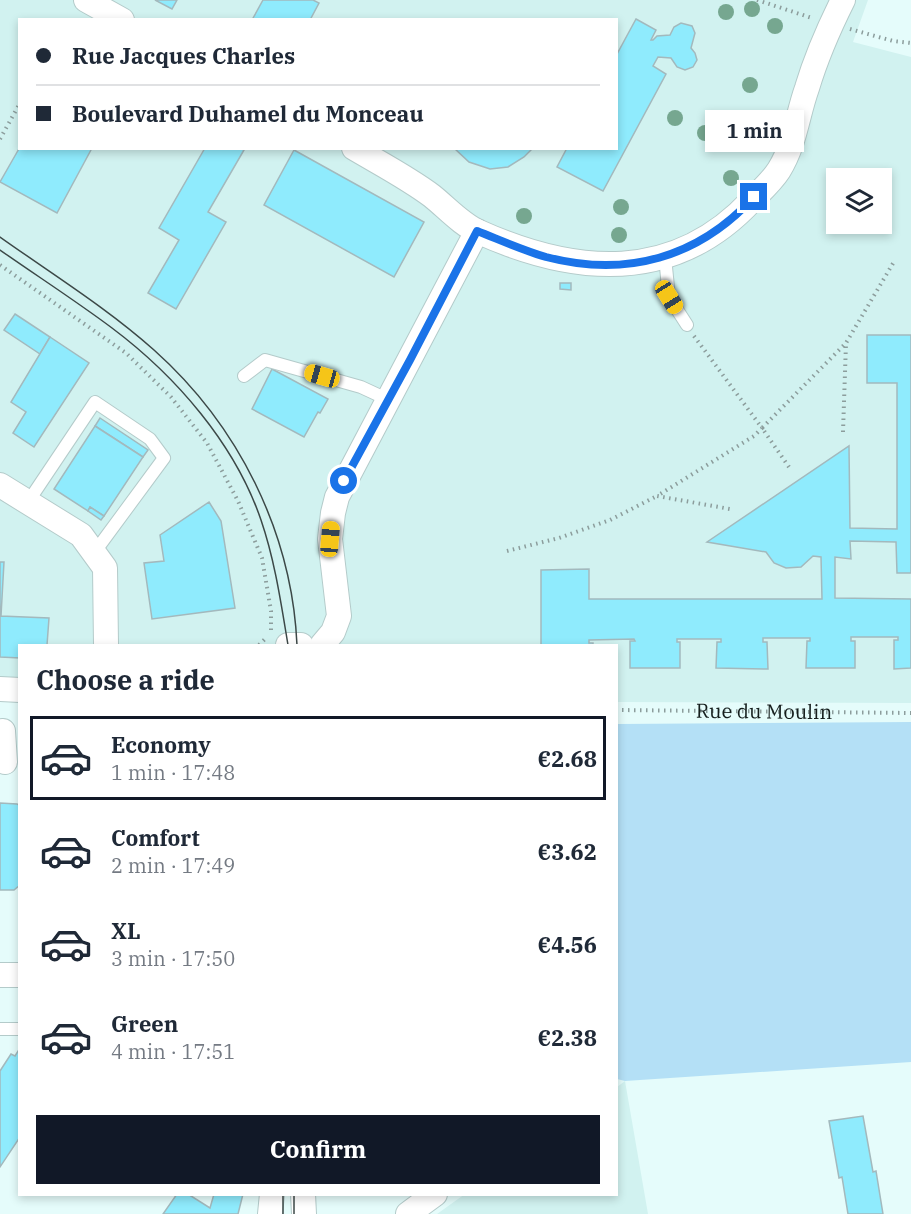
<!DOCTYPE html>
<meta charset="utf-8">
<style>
body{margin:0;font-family:"IBM Plex Serif",serif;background:#f6f6f7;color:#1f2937;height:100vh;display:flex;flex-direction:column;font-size:22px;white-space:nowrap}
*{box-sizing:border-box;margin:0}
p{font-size:20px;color:#747a83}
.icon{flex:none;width:33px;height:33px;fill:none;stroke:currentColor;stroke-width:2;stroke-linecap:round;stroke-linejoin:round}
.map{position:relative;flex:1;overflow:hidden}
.side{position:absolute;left:18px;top:644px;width:600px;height:552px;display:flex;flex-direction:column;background:#fff;border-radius:0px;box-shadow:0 3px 9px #0003}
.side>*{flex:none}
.top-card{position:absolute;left:18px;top:18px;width:600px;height:132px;border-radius:0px;box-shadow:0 3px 9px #0003;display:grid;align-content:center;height:132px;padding:0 18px;background:#fff}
.tools{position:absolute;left:826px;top:168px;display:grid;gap:12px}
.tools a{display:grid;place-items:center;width:66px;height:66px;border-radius:0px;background:#fff;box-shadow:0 3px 9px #0003;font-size:30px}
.end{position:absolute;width:27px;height:27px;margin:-14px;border:8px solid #1a73e8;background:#fff;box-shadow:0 0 0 3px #fff}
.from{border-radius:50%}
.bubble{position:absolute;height:42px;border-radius:0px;background:#fff;box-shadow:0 3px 9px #0003;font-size:20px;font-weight:700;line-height:42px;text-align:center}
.car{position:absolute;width:18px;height:36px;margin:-18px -9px;border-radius:8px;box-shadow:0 0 4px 2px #0007;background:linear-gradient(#f5c518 24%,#345 0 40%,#f5c518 0 76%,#345 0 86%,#f5c518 0)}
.top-card b{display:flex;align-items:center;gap:21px;height:57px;font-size:22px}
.top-card b+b{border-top:2px solid #e0e1e3}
.top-card i{width:15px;height:15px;background:#1f2937}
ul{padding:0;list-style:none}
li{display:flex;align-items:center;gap:18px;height:84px;margin:0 12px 9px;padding:0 6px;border:3px solid transparent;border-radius:0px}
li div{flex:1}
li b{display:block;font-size:22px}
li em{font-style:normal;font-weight:700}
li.on{border-color:#111827}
li>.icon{width:54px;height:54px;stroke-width:1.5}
h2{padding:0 18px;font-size:27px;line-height:72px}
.primary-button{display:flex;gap:12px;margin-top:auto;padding:12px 18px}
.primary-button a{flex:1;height:69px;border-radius:0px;background:#111827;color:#fff;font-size:24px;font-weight:700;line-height:69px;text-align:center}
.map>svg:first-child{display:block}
.built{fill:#d1f2f0;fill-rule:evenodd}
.water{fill:#b4e0f6}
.building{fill:#8febfd;stroke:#a3b9bd;stroke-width:1.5}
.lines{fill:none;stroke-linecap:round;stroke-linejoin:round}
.service-casing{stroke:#b4cbca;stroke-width:14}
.minor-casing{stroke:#b4cbca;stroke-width:26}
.path{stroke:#8c9d9c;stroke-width:4;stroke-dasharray:1.5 4.5;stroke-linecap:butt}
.service{stroke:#fff;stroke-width:12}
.minor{stroke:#fff;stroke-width:24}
.tram{stroke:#3c4847;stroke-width:1.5}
.tree{fill:#76a790}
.route{stroke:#1a73e8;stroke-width:8}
.labels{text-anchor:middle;stroke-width:5;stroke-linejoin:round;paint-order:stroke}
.street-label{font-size:20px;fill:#151e1d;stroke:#e5fcfb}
</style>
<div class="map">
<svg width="911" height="1214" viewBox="0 0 911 1214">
<rect width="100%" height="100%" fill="#e5fcfb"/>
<g class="built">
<path d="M0,0H868L853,42L911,57V703L617,702L616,645H20L19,682L0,681ZM20,20H616V148H20ZM837,178H882V224H837Z"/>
<path d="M625,1081L648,1214H437L465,1194H616L617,1087Z"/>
</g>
<path class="water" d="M911,722V1062L625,1081L617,1079V724Z"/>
<g class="building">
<path d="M155,0H177L172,9Z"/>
<path d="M263,0H313L319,3L310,20H252Z"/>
<path d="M636,19L656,30L651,40H653L657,36L670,35L674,27L681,23L692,26L695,33L691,48L695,53L697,60L693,67L685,70L677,67L671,58L658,57L653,66L666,74L603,191L557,167L567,148H616V56Z"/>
<path d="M20,147V148H92L57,213L0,182Z"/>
<path d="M205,148H240L244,150L208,212L226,222L176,309L148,293L179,240L159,228Z"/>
<path d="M454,148H527L531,150L524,157L508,167L490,169L469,162Z"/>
<path d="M294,150L424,222L394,277L264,205Z"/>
<path d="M560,283H571V290L560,289Z"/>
<path d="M15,314L50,337L40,354L4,330Z"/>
<path d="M867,335H911V573H897L896,542L850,541L851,559L835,557V598L911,599V668L894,669V640H898V637H851V641H855V668H806L807,641H810V638H763V642H767L768,669L716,668L717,642H721V639H677V642H680V668H630V641H635L634,639L589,640V643H593V645H541V570L589,569V599H822L821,557L813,556L801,567L786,568L774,563L766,552L707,542L849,446L850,528L897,529V383H867Z"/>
<path d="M50,337L89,363L34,447L13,433L26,412L11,402Z"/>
<path d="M272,369L328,399L320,413L318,412L304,437L252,409Z"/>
<path d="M100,418L148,450L143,457L95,426Z"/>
<path d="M95,426L143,457L104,516L90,507L88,511L54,489Z"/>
<path d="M209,502L221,521L235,608L152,619L144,563L164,561L160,535Z"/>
<path d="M90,507L104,516L101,520L88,511Z"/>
<path d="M0,562H4L1,616L49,618L47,645H20V658L0,657Z"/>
<path d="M0,803L17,804L20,806V885L14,890H0Z"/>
<path d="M20,1048V1137L0,1167V1071L11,1054L15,1056Z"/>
<path d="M863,1116L873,1172L876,1171L883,1214H848L842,1177L839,1178L829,1121Z"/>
<path d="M177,1194H188L210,1208L214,1194H243L238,1214H163Z"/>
</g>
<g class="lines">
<defs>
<g id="service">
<path d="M665,257L669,297L687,325"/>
<path d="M244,376L265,360L361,387L389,400"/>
<path d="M28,502L95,402L150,439L164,458L94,553"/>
<path d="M0,1029H20"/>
</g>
<g id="minor">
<path d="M86,0L122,20"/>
<path d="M354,148C381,164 408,178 432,196C447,208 462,225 479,232C575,275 674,284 752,200C761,191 772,181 779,170C795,144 797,116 807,88C816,58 829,28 843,0"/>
<path d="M0,485L81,535L105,568L106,645"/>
<path d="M288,645H301"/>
<path d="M322,645L333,632L339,616L330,539L333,513L337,497L477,231"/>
<path d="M0,689L20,690"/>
<path d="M3,731L5,762"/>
<path d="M0,975H20"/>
<path d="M303,1194L304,1214"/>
<path d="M270,1214L272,1194"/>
<path d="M408,1214L435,1194"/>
</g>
</defs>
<use href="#service" class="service-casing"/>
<use href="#minor" class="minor-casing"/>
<g class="path">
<path d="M757,0L812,18"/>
<path d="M850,29L893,41L911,43"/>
<path d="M0,139L20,103"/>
<path d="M0,265L126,353L171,397L207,443L238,501L262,558L271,611V631"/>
<path d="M694,336L762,428L754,436L657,496L730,509"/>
<path d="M843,432L846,343L895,260"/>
<path d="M789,467L762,428L846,343"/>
<path d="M507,551L559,538L610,520L657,496"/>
<path d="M259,645L267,637"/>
<path id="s1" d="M616,710L911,713"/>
</g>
<use href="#service" class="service"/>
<use href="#minor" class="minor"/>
<g class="tram">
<path d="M0,237C52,274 107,308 154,350C238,425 292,532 297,645"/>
<path d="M0,250C37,276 76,301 112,328C176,376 235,444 261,520C275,561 281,603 288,645"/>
<path d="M283,1214V1194"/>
<path d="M294,1214V1194"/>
</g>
</g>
<g class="tree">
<circle cx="752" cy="9" r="8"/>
<circle cx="726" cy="12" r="8"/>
<circle cx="775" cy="26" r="8"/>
<circle cx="750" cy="85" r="8"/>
<circle cx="675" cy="118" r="8"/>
<circle cx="705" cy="133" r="8"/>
<circle cx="731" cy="178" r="8"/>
<circle cx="621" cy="207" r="8"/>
<circle cx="524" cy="216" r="8"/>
<circle cx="619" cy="235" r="8"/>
</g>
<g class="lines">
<path class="route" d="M344,481L410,360L477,231C500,240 522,250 546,257C626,278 698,258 754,197"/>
</g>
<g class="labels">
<g class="street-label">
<text dy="7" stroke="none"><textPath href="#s1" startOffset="148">Rue du Moulin</textPath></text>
</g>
</g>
</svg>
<div class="tools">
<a><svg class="icon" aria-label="layers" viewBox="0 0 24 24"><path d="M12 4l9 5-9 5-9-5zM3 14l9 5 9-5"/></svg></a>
</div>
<i class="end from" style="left:344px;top:481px"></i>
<i class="end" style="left:754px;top:197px"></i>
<div class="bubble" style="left:705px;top:110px;width:99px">1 min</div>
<i class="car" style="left:669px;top:297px;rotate:148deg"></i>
<i class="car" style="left:322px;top:376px;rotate:286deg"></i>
<i class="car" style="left:330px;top:539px;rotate:5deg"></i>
<div class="top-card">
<b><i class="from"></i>Rue Jacques Charles</b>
<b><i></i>Boulevard Duhamel du Monceau</b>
</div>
<section class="side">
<h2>Choose a ride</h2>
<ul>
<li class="on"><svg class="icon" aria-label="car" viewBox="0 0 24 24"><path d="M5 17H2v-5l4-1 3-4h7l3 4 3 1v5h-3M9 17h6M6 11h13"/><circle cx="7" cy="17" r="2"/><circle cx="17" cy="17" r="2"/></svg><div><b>Economy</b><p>1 min · 17:48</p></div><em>€2.68</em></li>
<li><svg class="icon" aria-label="car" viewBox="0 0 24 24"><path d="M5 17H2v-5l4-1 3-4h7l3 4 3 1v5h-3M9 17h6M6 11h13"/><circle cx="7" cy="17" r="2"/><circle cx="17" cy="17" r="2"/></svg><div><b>Comfort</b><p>2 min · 17:49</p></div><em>€3.62</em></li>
<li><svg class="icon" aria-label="car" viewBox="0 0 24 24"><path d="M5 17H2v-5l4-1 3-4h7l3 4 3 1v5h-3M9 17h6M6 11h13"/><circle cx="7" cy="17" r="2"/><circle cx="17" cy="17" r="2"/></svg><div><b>XL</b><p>3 min · 17:50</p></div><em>€4.56</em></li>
<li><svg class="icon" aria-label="car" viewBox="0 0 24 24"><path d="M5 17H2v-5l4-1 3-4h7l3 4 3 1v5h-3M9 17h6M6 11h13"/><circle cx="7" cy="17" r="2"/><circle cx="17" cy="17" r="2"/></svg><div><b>Green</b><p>4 min · 17:51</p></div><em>€2.38</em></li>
</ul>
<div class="primary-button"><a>Confirm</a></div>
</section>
</div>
